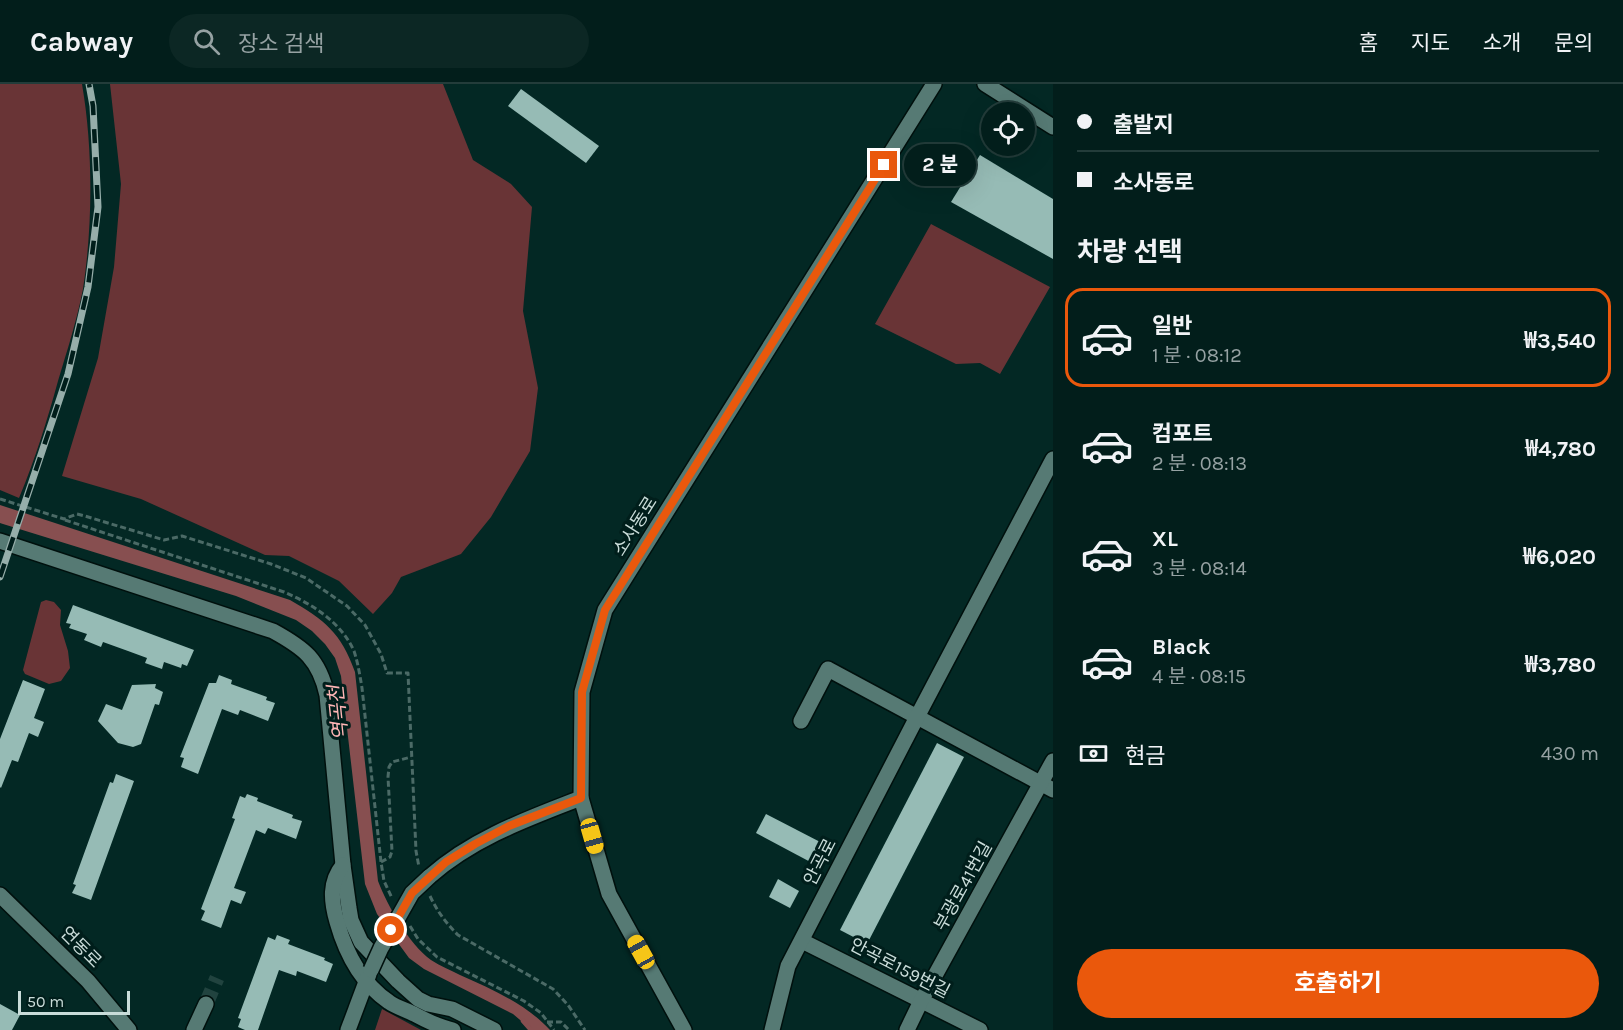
<!DOCTYPE html>
<html lang="ko">
<meta charset="utf-8">
<style>
body{margin:0;font-family:Karla,"Noto Sans KR",sans-serif;background:#0c2724;color:#f1f3f6;height:100vh;display:flex;flex-direction:column;font-size:22px;white-space:nowrap}
*{box-sizing:border-box;margin:0}
p{font-size:20px;color:#96a2a3}
.icon{flex:none;width:33px;height:33px;fill:none;stroke:currentColor;stroke-width:2;stroke-linecap:round;stroke-linejoin:round}
.map{position:relative;flex:1;overflow:hidden}
.panel{display:flex;flex-direction:column;background:#021e1b;width:570px}
.panel>*{flex:none}
.guide{display:grid;align-content:center;height:132px;padding:0 24px;background:#021e1b}
.tools{position:absolute;left:981px;top:18px;display:grid;gap:12px}
.tools a{display:grid;place-items:center;width:54px;height:54px;border-radius:50%;background:#021e1b;box-shadow:0 6px 24px #0002,0 0 0 2px #233c3a;font-size:30px}
.scale{position:absolute;left:18px;bottom:15px;width:112px;box-sizing:border-box;padding-left:6px;border:3px solid #c9dcd9;border-top:0;font-size:16px;line-height:21px;white-space:nowrap;color:#c9dcd9;-webkit-text-stroke:4px #001e1b;paint-order:stroke}
.end{position:absolute;width:27px;height:27px;margin:-14px;border:8px solid #ea580c;background:#fff;box-shadow:0 0 0 3px #fff}
.from{border-radius:50%}
.bubble{position:absolute;height:42px;border-radius:21px;background:#021e1b;box-shadow:0 6px 24px #0002,0 0 0 2px #233c3a;font-size:20px;font-weight:700;line-height:42px;text-align:center}
.car{position:absolute;width:18px;height:36px;margin:-18px -9px;border-radius:8px;box-shadow:0 0 4px 2px #0007;background:linear-gradient(#f5c518 24%,#345 0 40%,#f5c518 0 76%,#345 0 86%,#f5c518 0)}
.guide b{display:flex;align-items:center;gap:21px;height:57px;font-size:22px}
.guide b+b{border-top:2px solid #233c3a}
.guide i{width:15px;height:15px;background:#f1f3f6}
ul{padding:0;list-style:none}
li{display:flex;align-items:center;gap:18px;height:99px;margin:0 12px 9px;padding:0 12px;border:3px solid transparent;border-radius:18px}
li div{flex:1}
li b{display:block;font-size:22px}
li em{font-style:normal;font-weight:700}
li.on{border-color:#ea580c}
li>.icon{width:54px;height:54px;stroke-width:1.5}
h2{padding:0 24px;font-size:27px;line-height:72px}
.pay{display:flex;align-items:center;gap:15px;height:66px;padding:0 24px;font-size:22px}
.pay p{margin-inline-start:auto}
.cta{display:flex;gap:12px;margin-top:auto;padding:12px 24px}
.cta a{flex:1;height:69px;border-radius:36px;background:#ea580c;color:#fff;font-size:24px;font-weight:700;line-height:69px;text-align:center}
header{display:flex;align-items:center;gap:36px;box-sizing:border-box;height:84px;padding:0 30px;background:#021e1b;border-bottom:2px solid #233c3a}
header strong{font-size:28px}
nav{display:flex;gap:33px;margin-inline-start:auto;font-size:21px}
.search{width:420px;height:54px;background:#0c2724;display:flex;align-items:center;gap:15px;box-sizing:border-box;padding:0 21px;border-radius:33px;color:#96a2a3;font-size:22px}
main{display:flex;flex:1;min-height:0}
.map>svg:first-child{display:block}
.green{fill:#693436}
.water{fill:#874f50}
.lines{fill:none;stroke-linecap:round;stroke-linejoin:round}
.stream{stroke:#874f50;stroke-width:4.5}
.building{fill:#96bbb5}
.minor-tunnel{stroke:#21433f;stroke-width:15;stroke-dasharray:15 8;stroke-linecap:butt}
.minor-casing{stroke:#00100d;stroke-width:18}
.path{stroke:#4b6a66;stroke-width:3;stroke-dasharray:6 3;stroke-linecap:butt}
.minor{stroke:#567a74;stroke-width:15}
.rail-casing{stroke:#96aeaa;stroke-width:7}
.rail{stroke:#001e1b;stroke-width:4.5;stroke-dasharray:14;stroke-linecap:butt}
.minor-bridge-casing{stroke:#00100d;stroke-width:18;stroke-linecap:butt}
.minor-bridge{stroke:#567a74;stroke-width:15}
.route{stroke:#ea580c;stroke-width:8}
.labels{text-anchor:middle;stroke-width:6;stroke-linejoin:round;paint-order:stroke}
.street-label{font-size:18px;fill:#c9dcd9;stroke:#001e1b}
.water-label{font-size:20px;font-style:italic;fill:#feb6b6;stroke:#001e1b}
</style>
<header>
<strong>Cabway</strong>
<div class="search"><svg class="icon" aria-label="search" viewBox="0 0 24 24"><circle cx="10" cy="10" r="6"/><path d="M15 15l6 6"/></svg>장소 검색</div>
<nav><a>홈</a><a>지도</a><a>소개</a><a>문의</a></nav>
</header>
<main>
<div class="map">
<svg width="1053" height="946" viewBox="0 0 1053 946">
<rect width="100%" height="100%" fill="#032824"/>
<g class="green">
<path d="M0,0H82C93,64 93,140 83,205C77,236 67,267 58,297C47,337 35,376 19,414L0,406Z"/>
<path d="M110,0H443L473,76L511,100L532,123L523,227L538,304L530,367L491,433L461,470L401,493L392,509L373,530L339,497L289,472L265,471L141,415L62,392L98,274L114,183L121,100Z"/>
<path d="M931,140L1050,203L1000,290L980,279L956,280L875,240Z"/>
<path d="M46,516L54,518L61,526L60,541L68,567L70,584L61,597L49,600L25,590L23,586L41,518Z"/>
<path d="M382,925L421,946H375Z"/>
</g>
<path class="water" d="M0,421L290,516C325,536 341,549 355,588L378,797C388,823 409,860 431,876C440,882 451,886 460,891C493,906 525,919 550,946H532L513,930L424,885L409,874L377,830L365,800L341,592L335,574L325,560L312,547L296,536L236,512L3,440L0,439Z"/>
<g class="lines">
<path class="stream" d="M523,937L531,946"/>
</g>
<g class="building">
<path d="M521,5L599,62L586,79L508,22Z"/>
<path d="M980,71L1053,115V175L951,118Z"/>
<path d="M73,521L194,566L187,582L182,580L181,584L164,578L162,585L145,579L147,574L128,567L103,558L101,563L84,556L87,550L69,544L71,540L66,539Z"/>
<path d="M219,591L232,596L231,600L267,613L266,616L275,619L268,637L240,626L238,631L222,625L198,690L181,683L184,674L180,673L209,599H216Z"/>
<path d="M23,596L45,605L34,634L44,638L38,653L29,649L18,678L12,676L1,704L0,703V655Z"/>
<path d="M156,600L155,604L163,608L159,621L155,620L141,660L133,663L118,659L98,637L106,620L122,626L132,601Z"/>
<path d="M937,659L964,673L867,860L840,846Z"/>
<path d="M116,690L134,697L91,816L72,809L76,801L73,800L110,698L113,699Z"/>
<path d="M247,710L258,714L257,717L293,731L292,734L302,737L296,755L268,744L265,750L256,746L234,804L246,808L241,820L231,816L221,844L201,836L205,827L201,825L235,735L232,734L240,712L245,714Z"/>
<path d="M766,730L826,761L816,781L756,749Z"/>
<path d="M778,795L799,807L790,824L769,813Z"/>
<path d="M277,851L290,856L288,860L325,874L324,876L333,880L326,898L297,887L296,892L279,886L258,946H245L238,943L241,935L238,934L268,853L275,856Z"/>
<path d="M0,920L20,931L12,946H0Z"/>
</g>
<g class="lines">
<path class="minor-tunnel" d="M206,920L217,894"/>
<defs>
<g id="minor">
<path d="M985,0L1053,43"/>
<path d="M0,457L273,547C304,564 319,575 327,611L343,781L349,824L351,836L361,858L398,897L418,915L428,920L452,925L494,946"/>
<path d="M801,637L828,585L1053,706"/>
<path d="M343,781C329,798 331,817 337,838C346,870 361,899 389,918C396,923 406,926 414,930C427,937 439,943 453,946"/>
<path d="M429,793C473,754 527,735 581,714"/>
<path d="M0,811L88,897L129,946"/>
<path d="M802,857L980,946"/>
<path d="M194,946L206,920"/>
<path d="M348,946L369,890"/>
<path d="M684,946L609,810L581,714L582,608L605,526L934,0"/>
<path d="M772,946L788,882L917,633L1053,375"/>
<path d="M907,946L921,917L1053,677"/>
</g>
</defs>
<use href="#minor" class="minor-casing"/>
<g class="path">
<path d="M0,415L64,435L77,430L85,432L164,456L182,452L271,480L306,494L347,522L365,541L381,570L387,589H408L416,767L419,783"/>
<path d="M65,436L284,508C312,520 341,538 354,567C358,579 360,592 362,604L381,778L384,797L392,814"/>
<path d="M381,778L390,773L392,767L388,693L389,683L392,678L411,673"/>
<path d="M430,812C437,827 446,839 458,851L553,905L568,921L585,946"/>
<path d="M410,842L418,855L437,873L524,917L541,929L554,946"/>
<path d="M547,938H561L569,946"/>
</g>
<use href="#minor" class="minor"/>
<defs>
<path id="rail" d="M0,493L68,290L88,203L98,123L93,22L89,0"/>
</defs>
<use href="#rail" class="rail-casing"/>
<use href="#rail" class="rail"/>
<defs>
<path id="minor-bridge" d="M371,886L381,864L412,809L429,793"/>
</defs>
<use href="#minor-bridge" class="minor-bridge-casing"/>
<use href="#minor-bridge" class="minor-bridge"/>
</g>
<g class="lines">
<path class="route" d="M391,846L412,809L446,778L475,760L509,742L581,714L582,608L605,526L884,81"/>
</g>
<g class="labels">
<g class="street-label">
<text transform="translate(635 442) rotate(-58)" y="6">소사동로</text>
<text transform="translate(820 778) rotate(-63)" y="6">안곡로</text>
<text transform="translate(963 802) rotate(-61)" y="6">부광로41번길</text>
<text transform="translate(81 863) rotate(45)" y="6">연동로</text>
<text transform="translate(900 884) rotate(27)" y="6">안곡로159번길</text>
</g>
<g class="water-label">
<text transform="translate(338 629) rotate(-96)" y="7">역곡천</text>
</g>
</g>
</svg>
<div class="tools">
<a><svg class="icon" aria-label="locate" viewBox="0 0 24 24"><circle cx="12" cy="12" r="6"/><path d="M12 2v4M12 18v4M2 12h4M18 12h4"/></svg></a>
</div>
<div class="scale">50 m</div>
<i class="end from" style="left:391px;top:846px"></i>
<i class="end" style="left:884px;top:81px"></i>
<div class="bubble" style="left:904px;top:60px;width:72px">2 분</div>
<i class="car" style="left:592px;top:752px;rotate:164deg"></i>
<i class="car" style="left:641px;top:868px;rotate:331deg"></i>
</div>
<section class="panel">
<div class="guide">
<b><i class="from"></i>출발지</b>
<b><i></i>소사동로</b>
</div>
<h2>차량 선택</h2>
<ul>
<li class="on"><svg class="icon" aria-label="car" viewBox="0 0 24 24"><path d="M5 17H2v-5l4-1 3-4h7l3 4 3 1v5h-3M9 17h6M6 11h13"/><circle cx="7" cy="17" r="2"/><circle cx="17" cy="17" r="2"/></svg><div><b>일반</b><p>1 분 · 08:12</p></div><em>₩3,540</em></li>
<li><svg class="icon" aria-label="car" viewBox="0 0 24 24"><path d="M5 17H2v-5l4-1 3-4h7l3 4 3 1v5h-3M9 17h6M6 11h13"/><circle cx="7" cy="17" r="2"/><circle cx="17" cy="17" r="2"/></svg><div><b>컴포트</b><p>2 분 · 08:13</p></div><em>₩4,780</em></li>
<li><svg class="icon" aria-label="car" viewBox="0 0 24 24"><path d="M5 17H2v-5l4-1 3-4h7l3 4 3 1v5h-3M9 17h6M6 11h13"/><circle cx="7" cy="17" r="2"/><circle cx="17" cy="17" r="2"/></svg><div><b>XL</b><p>3 분 · 08:14</p></div><em>₩6,020</em></li>
<li><svg class="icon" aria-label="car" viewBox="0 0 24 24"><path d="M5 17H2v-5l4-1 3-4h7l3 4 3 1v5h-3M9 17h6M6 11h13"/><circle cx="7" cy="17" r="2"/><circle cx="17" cy="17" r="2"/></svg><div><b>Black</b><p>4 분 · 08:15</p></div><em>₩3,780</em></li>
</ul>
<div class="pay"><svg class="icon" aria-label="cash" viewBox="0 0 24 24"><path d="M3 7h18v10H3z"/><circle cx="12" cy="12" r="2"/></svg>현금<p>430 m</p></div>
<div class="cta"><a>호출하기</a></div>
</section>
</main>
